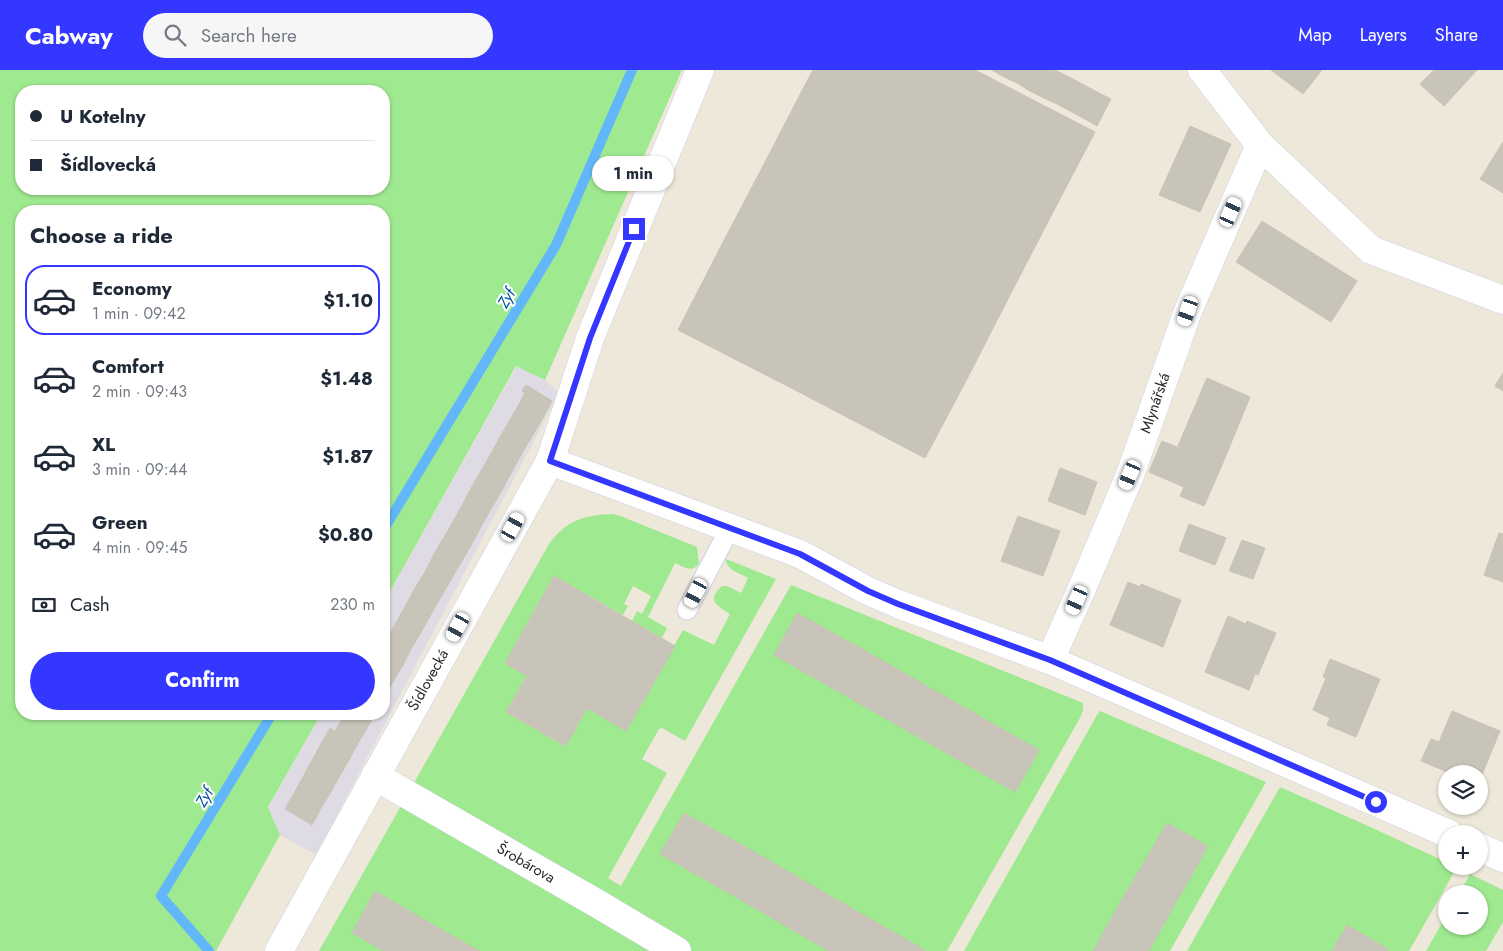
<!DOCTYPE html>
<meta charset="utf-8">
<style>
body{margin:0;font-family:Jost,sans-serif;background:#f6f6f7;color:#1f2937;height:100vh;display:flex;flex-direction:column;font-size:19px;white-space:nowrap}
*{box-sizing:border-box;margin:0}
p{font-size:16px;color:#747a83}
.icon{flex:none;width:28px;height:28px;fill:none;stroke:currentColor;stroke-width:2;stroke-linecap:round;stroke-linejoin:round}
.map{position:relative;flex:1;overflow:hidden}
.side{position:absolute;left:15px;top:135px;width:375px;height:515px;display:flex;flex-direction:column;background:#fff;border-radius:20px;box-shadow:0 1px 4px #0004}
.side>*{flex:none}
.banner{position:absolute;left:15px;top:15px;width:375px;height:110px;border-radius:20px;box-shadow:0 1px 4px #0004;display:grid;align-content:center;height:110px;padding:0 15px;background:#fff}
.tools{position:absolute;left:1438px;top:695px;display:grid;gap:10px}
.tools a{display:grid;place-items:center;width:50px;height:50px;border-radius:50%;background:#fff;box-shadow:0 1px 4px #0004;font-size:25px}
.end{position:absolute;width:22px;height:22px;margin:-11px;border:6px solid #3437ff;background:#fff;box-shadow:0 0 0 2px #fff}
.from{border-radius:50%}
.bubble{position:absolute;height:35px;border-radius:18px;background:#fff;box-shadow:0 1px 4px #0004;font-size:16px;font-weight:700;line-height:35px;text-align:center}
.car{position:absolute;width:15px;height:30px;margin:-15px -8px;border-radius:6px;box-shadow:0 0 4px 1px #0007;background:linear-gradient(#fff 24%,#345 0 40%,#fff 0 76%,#345 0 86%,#fff 0)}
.banner b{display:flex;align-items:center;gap:18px;height:48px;font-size:19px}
.banner b+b{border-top:1px solid #e0e1e3}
.banner i{width:12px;height:12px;background:#1f2937}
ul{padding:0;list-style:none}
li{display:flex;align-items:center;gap:15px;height:70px;margin:0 10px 8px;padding:0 5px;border:2px solid transparent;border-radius:20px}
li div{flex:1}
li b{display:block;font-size:19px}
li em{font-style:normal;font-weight:700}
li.on{border-color:#3437ff}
li>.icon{width:45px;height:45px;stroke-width:1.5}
h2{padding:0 15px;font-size:22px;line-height:60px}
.pay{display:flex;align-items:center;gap:12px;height:55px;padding:0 15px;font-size:19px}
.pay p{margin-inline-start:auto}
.cta{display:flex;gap:10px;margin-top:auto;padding:10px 15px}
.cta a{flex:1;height:58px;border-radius:30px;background:#3437ff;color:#fff;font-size:20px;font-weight:700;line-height:58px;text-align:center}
header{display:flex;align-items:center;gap:30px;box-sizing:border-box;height:70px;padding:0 25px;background:#3437ff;color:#fff}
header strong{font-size:24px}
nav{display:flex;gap:28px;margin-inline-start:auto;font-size:18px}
.search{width:350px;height:45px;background:#f6f6f7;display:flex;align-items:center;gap:12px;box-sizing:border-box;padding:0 18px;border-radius:28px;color:#747a83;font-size:19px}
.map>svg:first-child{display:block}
.industrial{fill:#dfdbe4}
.green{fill:#9fe990;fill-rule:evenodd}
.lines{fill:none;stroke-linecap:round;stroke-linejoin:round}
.stream{stroke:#62b7fa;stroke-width:10}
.building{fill:#c8c4b9;stroke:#c8c4b3}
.lane-casing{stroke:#cecfe4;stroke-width:21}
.street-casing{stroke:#cecfe4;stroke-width:29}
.lane{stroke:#fff;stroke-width:19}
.street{stroke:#fff;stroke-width:28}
.route{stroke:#3437ff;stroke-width:6}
.labels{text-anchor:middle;stroke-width:4;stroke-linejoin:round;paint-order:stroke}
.street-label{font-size:15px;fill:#292929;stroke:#fff}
.water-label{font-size:16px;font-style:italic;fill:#0150a5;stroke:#fff}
</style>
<header>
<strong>Cabway</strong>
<div class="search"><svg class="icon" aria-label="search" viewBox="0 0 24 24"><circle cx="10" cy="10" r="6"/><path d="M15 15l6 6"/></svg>Search here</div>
<nav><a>Map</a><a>Layers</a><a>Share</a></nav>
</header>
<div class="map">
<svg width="1503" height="881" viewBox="0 0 1503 881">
<rect width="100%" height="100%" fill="#ede8d9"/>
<path class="industrial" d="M517,296L545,310L559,323L316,785L280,765L268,738L321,644H384V532Z"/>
<g class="green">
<path d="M0,0H682L545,310L516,296L384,532V141H21V644H321L268,737L280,765L216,881H0ZM21,21H384V119H21Z"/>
<path d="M613,444L623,447L697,477L699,494C691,503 684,497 675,493L648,547L667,558L662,568L632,551L637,541L642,544L651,526L633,516L624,534L628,536L623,545L554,506L505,593L527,606L506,642L565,676L587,638L626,661L683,560L714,575L730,544C717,536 706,530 722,516H727L741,523L748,508C740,503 726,500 726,489L776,509L685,671L662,658L659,659L642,689L667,703L608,808L621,816L791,515L1083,633V640L1080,648L947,881H319L549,474C567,450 584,445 613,444Z"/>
<path d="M1100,641L1266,712L1170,881H964L1097,645Z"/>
<path d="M1280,717L1366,755L1446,792V796L1457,797L1409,881H1187Z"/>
<path d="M1470,804L1503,820V852L1486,881H1426L1446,846V856H1479V824H1459Z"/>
</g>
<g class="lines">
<g class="stream">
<path d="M384,459L556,175L632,0"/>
<path d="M209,881L161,826L272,644"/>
</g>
</g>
<g class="building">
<path d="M813,0H969L928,79L805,15Z"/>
<path d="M969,0H975L1095,62L1052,144L928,79Z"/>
<path d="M992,0H1008L1004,7Z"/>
<path d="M1008,0H1024L1017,13L1004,7Z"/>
<path d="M1024,0H1041L1030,21L1017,13Z"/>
<path d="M1041,0L1057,1L1044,28L1030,21Z"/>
<path d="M1271,0H1322L1303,24Z"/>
<path d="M1434,0H1477L1444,36L1420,14Z"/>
<path d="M1057,1L1071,8L1057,34L1044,28Z"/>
<path d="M1071,8L1084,15L1070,41L1057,34Z"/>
<path d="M805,15L928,79L885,160L763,96Z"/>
<path d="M1084,15L1097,22L1083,48L1070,41Z"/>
<path d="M1097,22L1111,29L1097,56L1083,48Z"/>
<path d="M1190,56L1231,74L1200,142L1159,125Z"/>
<path d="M1503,72V123L1480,109Z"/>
<path d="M928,79L1052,144L1010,225L885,160Z"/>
<path d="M763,96L885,160L843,242L720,178Z"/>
<path d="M1262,151L1357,211L1331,252L1236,192Z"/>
<path d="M885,160L1010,225L968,307L843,242Z"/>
<path d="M720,178L843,242L801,323L678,260Z"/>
<path d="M843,242L968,307L925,388L801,323Z"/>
<path d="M1503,303V321L1495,316Z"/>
<path d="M1207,308L1250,327L1222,395L1178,376Z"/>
<path d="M526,315L552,331L543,348L519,334L525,323L522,321Z"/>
<path d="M519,334L543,348L534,363L510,350Z"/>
<path d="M510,350L534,363L525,378L501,365Z"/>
<path d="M501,365L525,378L516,394L493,380Z"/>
<path d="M1162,371L1222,395L1204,436L1180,426L1184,417L1149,402Z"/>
<path d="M493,380L516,394L508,409L484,396Z"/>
<path d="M484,396L508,409L500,424L475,411Z"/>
<path d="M1060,398L1097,412L1085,445L1048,431Z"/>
<path d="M475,411L500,424L491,439L467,426Z"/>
<path d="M467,426L491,439L482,455L459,441Z"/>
<path d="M459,441L482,455L474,470L450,457Z"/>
<path d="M1018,446L1060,461L1043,506L1001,491Z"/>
<path d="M1189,454L1226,468L1215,495L1179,481Z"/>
<path d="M450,457L474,470L465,486L441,472Z"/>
<path d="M1499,463L1503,464V512L1484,505Z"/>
<path d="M1242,470L1265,478L1253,509L1229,501Z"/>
<path d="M441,472L465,486L456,501L432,488Z"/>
<path d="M432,488L456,501L448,515L425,502Z"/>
<path d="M425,502L448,515L438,532L415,518Z"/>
<path d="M554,506L675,576L626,661L587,638L566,676L506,642L527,606L505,593Z"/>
<path d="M1128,512L1140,517L1141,514L1181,530L1163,577L1110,555Z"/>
<path d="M415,518L438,532L429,548L406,535Z"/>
<path d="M406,535L429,548L420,564L397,551Z"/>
<path d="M797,543L878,588L855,631L774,585Z"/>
<path d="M1228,546L1246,554L1247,551L1276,563L1258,605L1255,604L1249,620L1205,602Z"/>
<path d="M397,551L420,564L411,579L388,567Z"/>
<path d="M388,567L411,579L403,595L384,585V575Z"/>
<path d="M384,585L403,595L394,610L384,605Z"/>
<path d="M878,588L958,634L934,676L855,631Z"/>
<path d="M1330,589L1380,609L1356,667L1327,655L1330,648L1313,640L1326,608L1323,607Z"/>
<path d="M384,605L394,610L385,626L384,625Z"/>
<path d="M958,634L1039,680L1015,722L934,676Z"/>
<path d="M1452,641L1500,661L1479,712V704H1452L1421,691L1431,669L1439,672Z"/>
<path d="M345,644H375L367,658L344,646Z"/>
<path d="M344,646L367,658L357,675L335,661Z"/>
<path d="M330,658L357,675L349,690L321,674Z"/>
<path d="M321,674L349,690L339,707L311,692Z"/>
<path d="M311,692L339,707L331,722L303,707Z"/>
<path d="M303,707L331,722L321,738L294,723Z"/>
<path d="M294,723L321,738L312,755L285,739Z"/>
<path d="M684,743L765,788L741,830L660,784Z"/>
<path d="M1167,753L1208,776L1162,857L1120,833Z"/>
<path d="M765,788L844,834L820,876L741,830Z"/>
<path d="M375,821L456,868L449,881H384L352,863Z"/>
<path d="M1120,833L1162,857L1149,881H1093Z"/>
<path d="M844,834L925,880L924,881H829L820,876Z"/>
<path d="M1347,855L1388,879L1387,881H1332Z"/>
<path d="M456,868L480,881H449Z"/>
</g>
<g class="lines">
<defs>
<path id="lane" d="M687,540L730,458"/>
<g id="street">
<path d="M1202,0L1260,75L1371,180L1503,230"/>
<path d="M550,391L800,484L868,521L898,534L1050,590L1449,764"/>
<path d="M1050,590L1083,516L1130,405L1188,241L1260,75"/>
<path d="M375,706L598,834L677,881"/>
<path d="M1479,777L1503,788"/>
<path d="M279,881L550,391L590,268L700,0"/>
</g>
</defs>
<use href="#lane" class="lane-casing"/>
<use href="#street" class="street-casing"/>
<use href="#lane" class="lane"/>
<use href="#street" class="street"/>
</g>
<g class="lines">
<path class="route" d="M634,159L590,268L550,391L800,484L868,521L898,534L1050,590L1376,732"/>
</g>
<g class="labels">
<g class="street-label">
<text transform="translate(1155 333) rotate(-71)" y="5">Mlynářská</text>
<text transform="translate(428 610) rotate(-61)" y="5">Šídlovecká</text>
<text transform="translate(526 793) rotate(30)" y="5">Šrobárova</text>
</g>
<g class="water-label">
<text transform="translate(506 228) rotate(-59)" y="6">Zyf</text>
<text transform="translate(204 727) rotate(-59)" y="6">Zyf</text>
</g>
</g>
</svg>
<div class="tools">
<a><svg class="icon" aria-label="layers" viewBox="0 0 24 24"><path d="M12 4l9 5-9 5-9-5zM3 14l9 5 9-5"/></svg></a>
<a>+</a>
<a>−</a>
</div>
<i class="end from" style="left:1376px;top:732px"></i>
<i class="end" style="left:634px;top:159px"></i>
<div class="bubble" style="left:592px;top:86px;width:82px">1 min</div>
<i class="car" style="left:1231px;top:142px;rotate:24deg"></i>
<i class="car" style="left:1188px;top:241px;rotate:199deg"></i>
<i class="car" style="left:1130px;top:405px;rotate:203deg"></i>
<i class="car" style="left:513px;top:457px;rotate:29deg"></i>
<i class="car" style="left:696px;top:523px;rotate:208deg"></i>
<i class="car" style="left:1077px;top:530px;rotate:204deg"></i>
<i class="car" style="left:458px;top:557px;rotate:209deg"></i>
<div class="banner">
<b><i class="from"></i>U Kotelny</b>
<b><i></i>Šídlovecká</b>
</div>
<section class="side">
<h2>Choose a ride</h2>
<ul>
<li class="on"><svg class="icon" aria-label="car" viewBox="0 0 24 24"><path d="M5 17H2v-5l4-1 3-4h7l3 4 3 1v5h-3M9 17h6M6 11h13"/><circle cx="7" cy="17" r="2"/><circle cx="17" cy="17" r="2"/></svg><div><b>Economy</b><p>1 min · 09:42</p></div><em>$1.10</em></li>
<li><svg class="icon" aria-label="car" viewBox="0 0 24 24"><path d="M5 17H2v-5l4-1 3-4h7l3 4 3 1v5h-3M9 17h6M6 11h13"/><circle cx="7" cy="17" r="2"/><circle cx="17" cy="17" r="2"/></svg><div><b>Comfort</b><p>2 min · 09:43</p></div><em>$1.48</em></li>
<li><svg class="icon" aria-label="car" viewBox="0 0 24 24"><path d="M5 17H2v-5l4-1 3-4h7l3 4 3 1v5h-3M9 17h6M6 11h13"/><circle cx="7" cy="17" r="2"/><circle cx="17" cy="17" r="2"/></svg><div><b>XL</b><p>3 min · 09:44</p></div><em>$1.87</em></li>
<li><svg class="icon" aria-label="car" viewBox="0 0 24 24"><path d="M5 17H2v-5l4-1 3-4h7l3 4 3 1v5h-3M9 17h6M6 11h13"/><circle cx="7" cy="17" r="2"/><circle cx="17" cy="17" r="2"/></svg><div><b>Green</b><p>4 min · 09:45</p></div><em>$0.80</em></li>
</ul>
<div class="pay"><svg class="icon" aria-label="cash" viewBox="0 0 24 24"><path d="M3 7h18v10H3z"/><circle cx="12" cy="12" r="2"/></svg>Cash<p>230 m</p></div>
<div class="cta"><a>Confirm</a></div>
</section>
</div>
